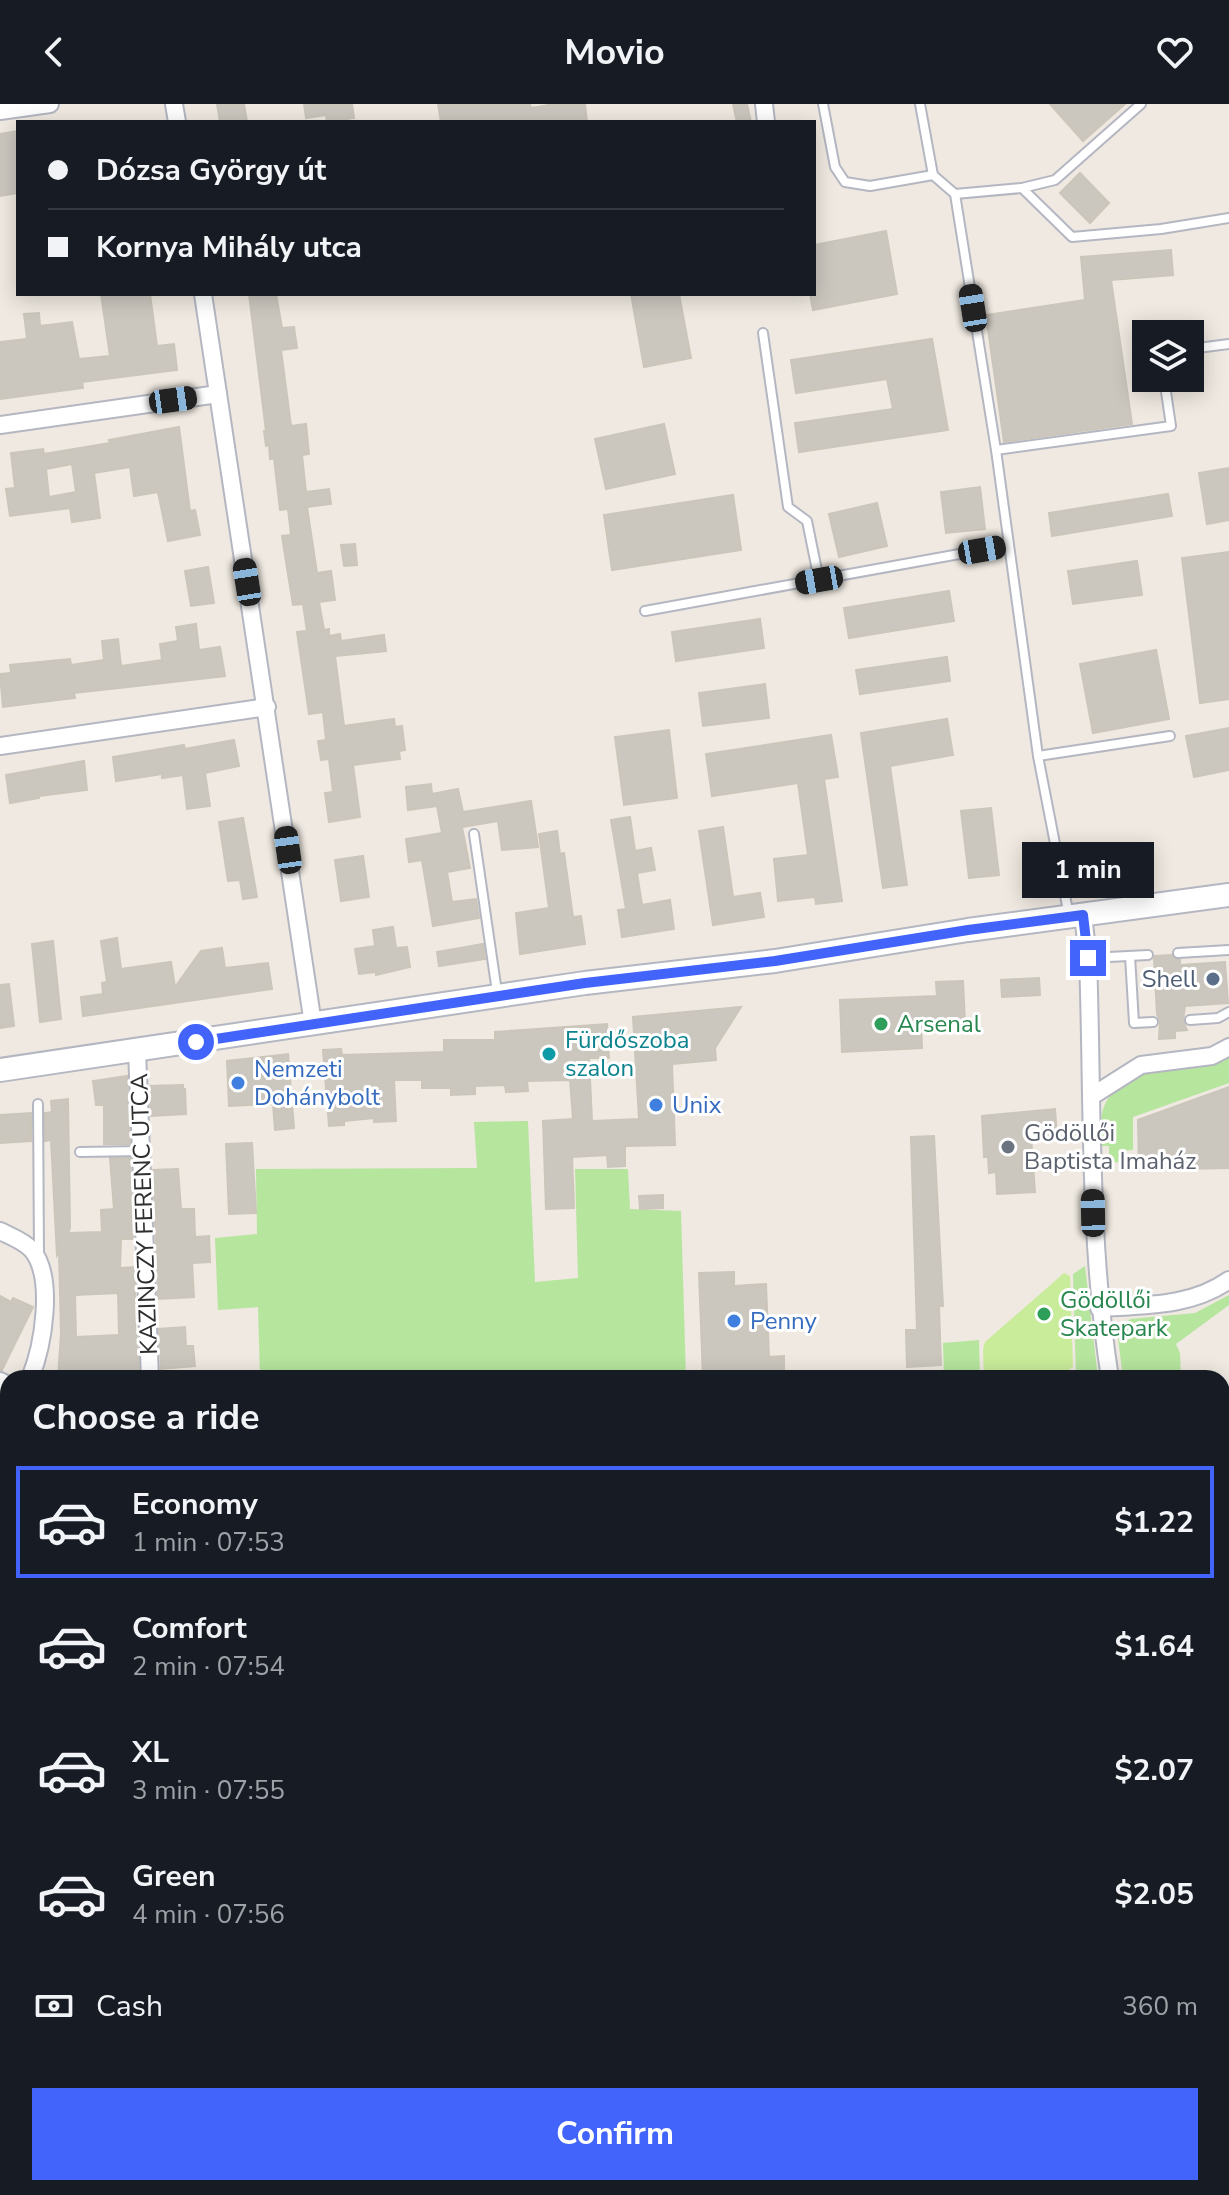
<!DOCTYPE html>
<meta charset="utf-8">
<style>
body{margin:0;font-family:"Nunito Sans",sans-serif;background:#242831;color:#f1f3f6;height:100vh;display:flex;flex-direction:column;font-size:30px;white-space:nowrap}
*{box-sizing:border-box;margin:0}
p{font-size:26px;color:#9ea1a6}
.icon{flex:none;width:44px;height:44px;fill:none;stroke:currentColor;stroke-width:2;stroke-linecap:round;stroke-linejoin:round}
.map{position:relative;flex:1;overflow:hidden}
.details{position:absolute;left:0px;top:1266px;width:1230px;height:826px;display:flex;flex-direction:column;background:#171b24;border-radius:24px 24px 0 0;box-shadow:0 4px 20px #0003}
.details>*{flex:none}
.top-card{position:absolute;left:16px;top:16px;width:800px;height:176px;border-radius:0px;box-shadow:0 4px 20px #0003;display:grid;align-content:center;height:176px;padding:0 32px;background:#171b24}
.fabs{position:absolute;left:1132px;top:216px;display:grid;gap:16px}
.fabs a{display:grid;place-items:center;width:72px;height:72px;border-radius:0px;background:#171b24;box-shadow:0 4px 20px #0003;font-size:40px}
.end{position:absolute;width:36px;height:36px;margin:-18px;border:10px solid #4264fb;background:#fff;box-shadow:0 0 0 4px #fff}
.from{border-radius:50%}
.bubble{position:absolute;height:56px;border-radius:0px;background:#171b24;box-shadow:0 4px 20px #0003;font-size:26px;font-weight:700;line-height:56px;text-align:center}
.car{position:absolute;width:24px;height:48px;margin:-24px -12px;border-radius:10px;box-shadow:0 0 6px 2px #0007;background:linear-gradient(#222 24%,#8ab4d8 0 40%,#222 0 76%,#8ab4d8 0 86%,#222 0)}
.top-card b{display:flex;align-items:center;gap:28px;height:76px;font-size:30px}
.top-card b+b{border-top:2px solid #363941}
.top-card i{width:20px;height:20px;background:#f1f3f6}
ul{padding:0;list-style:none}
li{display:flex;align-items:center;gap:24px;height:112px;margin:0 16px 12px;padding:0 16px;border:4px solid transparent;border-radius:0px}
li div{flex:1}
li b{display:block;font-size:30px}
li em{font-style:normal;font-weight:700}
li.on{border-color:#4264fb}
li>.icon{width:72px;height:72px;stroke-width:1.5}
h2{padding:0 32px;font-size:36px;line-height:96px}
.pay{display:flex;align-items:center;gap:20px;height:88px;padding:0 32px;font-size:30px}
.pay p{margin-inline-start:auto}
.primary-button{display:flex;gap:16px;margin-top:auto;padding:16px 32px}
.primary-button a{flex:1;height:92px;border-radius:0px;background:#4264fb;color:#fff;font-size:32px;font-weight:700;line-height:92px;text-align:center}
header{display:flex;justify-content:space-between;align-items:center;height:104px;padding:0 32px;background:#171b24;font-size:36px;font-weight:700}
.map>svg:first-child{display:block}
.green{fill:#b6e59e}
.pitch{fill:#c9ec9a}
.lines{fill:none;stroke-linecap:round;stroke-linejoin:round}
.stream{stroke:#75cff0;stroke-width:5}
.building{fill:#cbc7bf;stroke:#cbc5ba;stroke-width:2;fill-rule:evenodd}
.service-casing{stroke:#b4b7c1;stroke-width:12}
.minor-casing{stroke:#b4b7c1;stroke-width:20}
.secondary-casing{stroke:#b4b7c1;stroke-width:26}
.service{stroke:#fff;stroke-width:8}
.minor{stroke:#fff;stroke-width:16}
.secondary{stroke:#fff;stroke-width:22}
.route{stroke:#4264fb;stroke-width:10}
.service-dot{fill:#5c6f8a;stroke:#fff;stroke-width:3}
.leisure-dot{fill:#2e9e5b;stroke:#fff;stroke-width:3}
.culture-dot{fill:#0f9aa8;stroke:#fff;stroke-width:3}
.shop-dot{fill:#3f7fe0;stroke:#fff;stroke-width:3}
.worship-dot{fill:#6b7280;stroke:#fff;stroke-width:3}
.labels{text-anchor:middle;stroke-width:6;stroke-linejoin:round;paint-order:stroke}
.service-label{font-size:24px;fill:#4e5e75;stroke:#fff;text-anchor:end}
.leisure-label{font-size:24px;fill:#27864d;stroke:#fff;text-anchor:start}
.culture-label{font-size:24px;fill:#0d838f;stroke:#fff;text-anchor:start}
.shop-label{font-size:24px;fill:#366cbe;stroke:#fff;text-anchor:start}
.worship-label{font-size:24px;fill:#5b616d;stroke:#fff;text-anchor:start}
.street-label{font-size:24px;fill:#2e2e2e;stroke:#fff}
</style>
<header><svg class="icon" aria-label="back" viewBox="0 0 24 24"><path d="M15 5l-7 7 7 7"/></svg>Movio<svg class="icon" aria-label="heart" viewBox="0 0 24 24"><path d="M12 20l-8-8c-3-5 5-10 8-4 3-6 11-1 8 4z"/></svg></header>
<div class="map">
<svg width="1229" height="2091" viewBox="0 0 1229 2091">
<rect width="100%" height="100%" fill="#efe9e1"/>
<g class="green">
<path d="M1229,949V979L1133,1013V1046L1119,1047V1058L1109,1059V1042H1101C1101,1031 1100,1020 1102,1010C1113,960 1188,958 1229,949Z"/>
<path d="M528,1017L535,1178L578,1174L575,1065H628L630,1105L681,1107L686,1274H260L258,1203L218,1206L215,1134L257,1130L256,1065L477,1064L474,1018Z"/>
<path d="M1085,1162L1098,1274H1076L1073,1170Z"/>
<path d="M1229,1191V1201L1176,1240L1180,1249L1181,1273L1123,1274L1118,1234L1121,1224L1130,1215L1195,1209Z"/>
<path d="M979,1236L980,1274H944L943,1239Z"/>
<rect x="1222" y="1457" width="7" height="407"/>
<rect x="863" y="2084" width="68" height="7"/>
</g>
<path class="pitch" d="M1064,1169L1070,1172L1073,1263L1058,1274H984L983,1245L985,1238Z"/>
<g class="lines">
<path class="stream" d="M0,2053L8,2051"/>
</g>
<g class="building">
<path d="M217,0H244L247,18H220Z"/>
<path d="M304,0H352L354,14L327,18L326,11L306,14Z"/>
<path d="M438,0H530L531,4L555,0H585L587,18H572V15L552,18H441Z"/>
<path d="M733,0H747L751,18H737Z"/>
<path d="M1050,0H1125L1083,37Z"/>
<path d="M18,27V89L0,92V30Z"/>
<path d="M1080,69L1109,99L1090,119L1060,89Z"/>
<path d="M886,127L897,190L813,206L810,190H814V141Z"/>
<path d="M1171,146L1173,171L1111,176L1132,320L1004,338L986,211L1085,196L1081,153Z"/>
<path d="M101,190H150L157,242L174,240L177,266L82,278L83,284L0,295V238L27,235L24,210L39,209L40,222L72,218L79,255L110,252Z"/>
<path d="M249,190H276L282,224L294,223L297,244L281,246L291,322L306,320L309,350L302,351L306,388L329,385L331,400L307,403L317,469L331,467L335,496L319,498L324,526L329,525V532L340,530L341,537L384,531L386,547L335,552L344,622L394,615L395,623L402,622L405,646L399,647L400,655L353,661L360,713L329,718L325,689L333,688L329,655L321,656L318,637L326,636L323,608L309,610L297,528L307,527L303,500L293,501L287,464L282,432L291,431L288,405L280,406L274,354L270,355L269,341L266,342L264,327H266Z"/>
<path d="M631,190H679L691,254L644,263Z"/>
<path d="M932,235L948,326L799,348L795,319L893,305L887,275L796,289L791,256Z"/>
<path d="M664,320L675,370L606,385L595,335Z"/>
<path d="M179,323L190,407L195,406L200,431L168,437L158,388L134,392L130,363L94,369L100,414L72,418L70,404L10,412L6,385L15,384L11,349L43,345L44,350L110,339L109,336ZM72,360L76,388L49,393L46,365Z"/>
<path d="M1229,364V416L1207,420L1199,369Z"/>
<path d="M980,383L985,425L946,429L941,388Z"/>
<path d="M1168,390L1172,412L1052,432L1049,409Z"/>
<path d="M733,391L741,446L612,466L604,411Z"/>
<path d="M877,399L887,442L839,453L829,410Z"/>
<path d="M355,440L357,461L344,462L341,441Z"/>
<path d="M1229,448V595L1200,599L1182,454Z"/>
<path d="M1137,457L1142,491L1073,500L1068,467Z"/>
<path d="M208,463L214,499L191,502L185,467Z"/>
<path d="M949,487L954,517L849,534L844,504Z"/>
<path d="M760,515L764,544L676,557L672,528Z"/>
<path d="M196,520L199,546L220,543L225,572L74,589L75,594L3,603L0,570L11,569L10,561L70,555L71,561L104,556L102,537L118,535L121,562L162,556L160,540L178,537L176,523Z"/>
<path d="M1156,546L1169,615L1093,629L1080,560Z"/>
<path d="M947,553L950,577L860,590L856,566Z"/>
<path d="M765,580L769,614L703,622L699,589Z"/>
<path d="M947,615L953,651L890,662L907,781L883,784L861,629Z"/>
<path d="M1229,624V666L1194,673L1186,632Z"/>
<path d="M669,626L677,694L624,701L615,633Z"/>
<path d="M831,631L838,673L824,675L842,797L816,800L815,793L778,797L774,755L808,751L798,679L712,692L706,650Z"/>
<path d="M234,636L239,662L205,669L210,702L187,705L183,671L162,674V670L116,677L113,653L184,641L185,645Z"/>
<path d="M84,657L87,686L39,692V694L10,699L6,671Z"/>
<path d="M431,680L432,690L458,685L463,708L531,697L538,743L502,746L498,717L462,723L470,764L447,768L452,798L476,795L479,814L433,822L422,756L409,758L406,735L442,729L437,702L408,706L406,683Z"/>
<path d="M991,704L999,771L969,774L961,707Z"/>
<path d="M630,713L635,747L651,744L655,766L637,769L642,801L670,796L674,825L622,833L618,806L626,805L611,716Z"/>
<path d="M243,714L257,793L243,795L240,776L228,777L219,718Z"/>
<path d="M723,723L733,793L760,789L764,813L713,821L699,727Z"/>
<path d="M557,727L560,750L564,749L573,813L581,812L585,840L520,850L516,809L549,804L539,730Z"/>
<path d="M363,752L369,793L341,797L335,756Z"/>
<path d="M393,823L396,844L407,843L410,863L376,871V868L359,870L355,845L375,842L373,826Z"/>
<path d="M117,834L121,865L171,858L175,883L201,847L222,844L225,864L268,859L272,885L83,912L81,893L103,890L102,879L107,878L101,837Z"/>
<path d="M53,837L61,915L40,918L32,840Z"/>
<path d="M483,840L485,855L439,862L437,848Z"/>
<path d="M1172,851L1180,856V861L1225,858L1228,899L1185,902L1183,916L1187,926L1175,927V934L1159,935L1160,917L1157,910L1154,855L1155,852Z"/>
<path d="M1039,874L1040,891L1002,893L1001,876Z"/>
<path d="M963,877L965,918L921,920L922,944L842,948L840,896L937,892L936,878Z"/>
<path d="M9,880L14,922L0,924V881Z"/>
<path d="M741,903L715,944L716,956L672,960L675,1041L625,1042V1062L608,1063L607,1051L572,1053L574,1104L546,1105L543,1017L573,1015L570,976L527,977L528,987L506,988L505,981L475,982V990L451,991V984H422V976H394L396,1017L374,1018V1014L344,1017V1021L329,1022L323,946L341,945L342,951L444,948V936H495V928L607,920L609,954H589L592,1017L639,1015L633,913Z"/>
<path d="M288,950L294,1024L275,1026L273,1000L229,1002L227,957Z"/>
<path d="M127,972L130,1040H104V1001H96L93,977Z"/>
<path d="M183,981V985H185L186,1010L151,1012L149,982Z"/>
<path d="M1229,983V1064L1139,1066L1138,1016Z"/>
<path d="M68,995L70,1124L68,1129L102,1128L101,1106L114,1105L110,1054H130L133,1135H121L120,1164L135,1163V1227H137L139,1267H136V1274H58L61,1229L59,1147L57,1151L51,1036L45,1037V1009L52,1008L51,997ZM118,1189L119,1231L76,1233L75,1191Z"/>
<path d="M1055,1005L1057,1031L1031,1033L1035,1088L997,1090L996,1068L989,1069L988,1053H984L982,1012Z"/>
<path d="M31,1009V1037L0,1039V1011Z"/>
<path d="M934,1032L943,1202H939L941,1261L907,1263L906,1226H917L911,1033Z"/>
<path d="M252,1039L256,1109L229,1110L226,1040Z"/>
<path d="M178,1065L181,1105H194L195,1133L209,1132L210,1158L192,1159L194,1193L158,1195L153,1066Z"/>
<path d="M663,1091V1104L640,1105L639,1092Z"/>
<path d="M734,1168V1182L766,1180L769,1253L784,1252V1274H703L699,1169Z"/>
<path d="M0,1192L11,1198L13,1194L33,1203L2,1266H0Z"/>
<path d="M185,1223L186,1242H193L195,1262L161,1265L159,1225Z"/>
</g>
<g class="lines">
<defs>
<g id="service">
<path d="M823,0L835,63L845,78L870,82L933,71"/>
<path d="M920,0L933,71L955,90L1022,84"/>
<path d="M1141,0L1055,76L1022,84L1072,133L1161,125L1229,114"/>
<path d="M955,90L996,346L1038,652L1069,812"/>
<path d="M763,229L788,403L807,417L819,476"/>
<path d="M1190,245L1229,240"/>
<path d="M996,346L1171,322L1164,274"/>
<path d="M645,507L1009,441"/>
<path d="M1038,652L1170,632"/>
<path d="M474,730L497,888"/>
<path d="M1178,849L1229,846"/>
<path d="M1130,852L1134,919L1153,918"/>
<path d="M1089,854L1148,851"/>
<path d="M1190,916L1218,914L1229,908"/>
<path d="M38,1000L39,1150"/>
<path d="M80,1048L141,1047"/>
</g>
<g id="minor">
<path d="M174,0L177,18"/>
<path d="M764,0L766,18"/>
<path d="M0,7L50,0"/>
<path d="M203,190L313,920"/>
<path d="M0,321L218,290"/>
<path d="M0,642L267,603"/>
<path d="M1083,811L1088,854C1093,994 1088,1135 1110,1274"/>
<path d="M137,947L150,1274"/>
<path d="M1092,992L1141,961L1212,952L1229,943"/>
<path d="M0,1127C10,1132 24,1137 32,1146C55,1174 43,1243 30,1274"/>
<path d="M1099,1204C1144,1201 1191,1203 1229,1176"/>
<path d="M0,1277L8,1281"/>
<path d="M0,1476L8,1472"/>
<path d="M0,1910L8,1921"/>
<path d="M181,2084L182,2091"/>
<path d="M1150,2084V2091"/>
</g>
<path id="secondary" d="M0,966L585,879L775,857L968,826L1229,791"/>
</defs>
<use href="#service" class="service-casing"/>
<use href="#minor" class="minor-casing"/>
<use href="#secondary" class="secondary-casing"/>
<use href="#service" class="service"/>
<use href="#minor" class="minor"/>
<use href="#secondary" class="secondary"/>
</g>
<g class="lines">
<path class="route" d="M196,938L585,879L775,857L968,826L1083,811L1088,854"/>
</g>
<circle class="service-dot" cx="1213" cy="875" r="8"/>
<g class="leisure-dot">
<circle cx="881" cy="920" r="8"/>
<circle cx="1044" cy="1210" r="8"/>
</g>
<circle class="culture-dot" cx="549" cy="950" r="8"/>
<g class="shop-dot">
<circle cx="238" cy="979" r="8"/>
<circle cx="656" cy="1001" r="8"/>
<circle cx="734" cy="1217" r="8"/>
</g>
<circle class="worship-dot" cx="1008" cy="1043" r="8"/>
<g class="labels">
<g class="service-label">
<text x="1197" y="883">Shell</text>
</g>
<g class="leisure-label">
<text x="897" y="928">Arsenal</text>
<text x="1060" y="1204">Gödöllői<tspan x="1060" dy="28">Skatepark</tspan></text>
</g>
<g class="culture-label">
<text x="565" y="944">Fürdőszoba<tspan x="565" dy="28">szalon</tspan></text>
</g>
<g class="shop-label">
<text x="254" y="973">Nemzeti<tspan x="254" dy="28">Dohánybolt</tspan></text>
<text x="672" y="1009">Unix</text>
<text x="750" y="1225">Penny</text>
</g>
<g class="worship-label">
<text x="1024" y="1037">Gödöllői<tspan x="1024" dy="28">Baptista Imaház</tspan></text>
</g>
<g class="street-label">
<text transform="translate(144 1110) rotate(-92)" y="8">KAZINCZY FERENC UTCA</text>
</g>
</g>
</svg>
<div class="fabs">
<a><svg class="icon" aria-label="layers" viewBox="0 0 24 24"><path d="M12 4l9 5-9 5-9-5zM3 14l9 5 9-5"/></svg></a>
</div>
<i class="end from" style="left:196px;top:938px"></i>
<i class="end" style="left:1088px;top:854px"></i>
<div class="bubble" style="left:1022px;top:738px;width:132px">1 min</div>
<i class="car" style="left:973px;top:204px;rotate:351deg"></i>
<i class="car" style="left:173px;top:296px;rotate:82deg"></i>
<i class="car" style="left:982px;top:446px;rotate:80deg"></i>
<i class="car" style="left:819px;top:476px;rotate:260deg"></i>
<i class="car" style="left:247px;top:478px;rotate:351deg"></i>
<i class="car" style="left:288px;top:746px;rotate:352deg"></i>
<i class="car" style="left:1093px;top:1109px;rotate:359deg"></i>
<div class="top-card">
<b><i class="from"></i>Dózsa György út</b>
<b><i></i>Kornya Mihály utca</b>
</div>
<section class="details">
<h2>Choose a ride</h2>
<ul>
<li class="on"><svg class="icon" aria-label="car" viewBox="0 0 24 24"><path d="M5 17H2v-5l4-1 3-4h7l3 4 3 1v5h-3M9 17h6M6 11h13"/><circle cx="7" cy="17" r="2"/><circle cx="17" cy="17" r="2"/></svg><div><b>Economy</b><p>1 min · 07:53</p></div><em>$1.22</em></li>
<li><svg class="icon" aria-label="car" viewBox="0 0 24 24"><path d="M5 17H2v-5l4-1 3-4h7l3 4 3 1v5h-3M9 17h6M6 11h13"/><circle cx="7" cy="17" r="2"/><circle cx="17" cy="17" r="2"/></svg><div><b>Comfort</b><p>2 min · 07:54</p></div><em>$1.64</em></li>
<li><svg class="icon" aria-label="car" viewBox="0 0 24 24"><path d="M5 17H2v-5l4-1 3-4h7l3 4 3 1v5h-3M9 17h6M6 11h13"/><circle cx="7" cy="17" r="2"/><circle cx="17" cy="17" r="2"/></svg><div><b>XL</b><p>3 min · 07:55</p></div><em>$2.07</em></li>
<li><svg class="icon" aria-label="car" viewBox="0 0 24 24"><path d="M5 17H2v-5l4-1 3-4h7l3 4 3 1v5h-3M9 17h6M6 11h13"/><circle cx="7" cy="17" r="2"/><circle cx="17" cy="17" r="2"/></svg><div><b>Green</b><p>4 min · 07:56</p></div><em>$2.05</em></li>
</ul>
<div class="pay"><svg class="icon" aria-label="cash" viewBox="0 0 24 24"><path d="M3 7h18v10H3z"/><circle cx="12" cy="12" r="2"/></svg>Cash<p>360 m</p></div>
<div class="primary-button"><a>Confirm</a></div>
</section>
</div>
